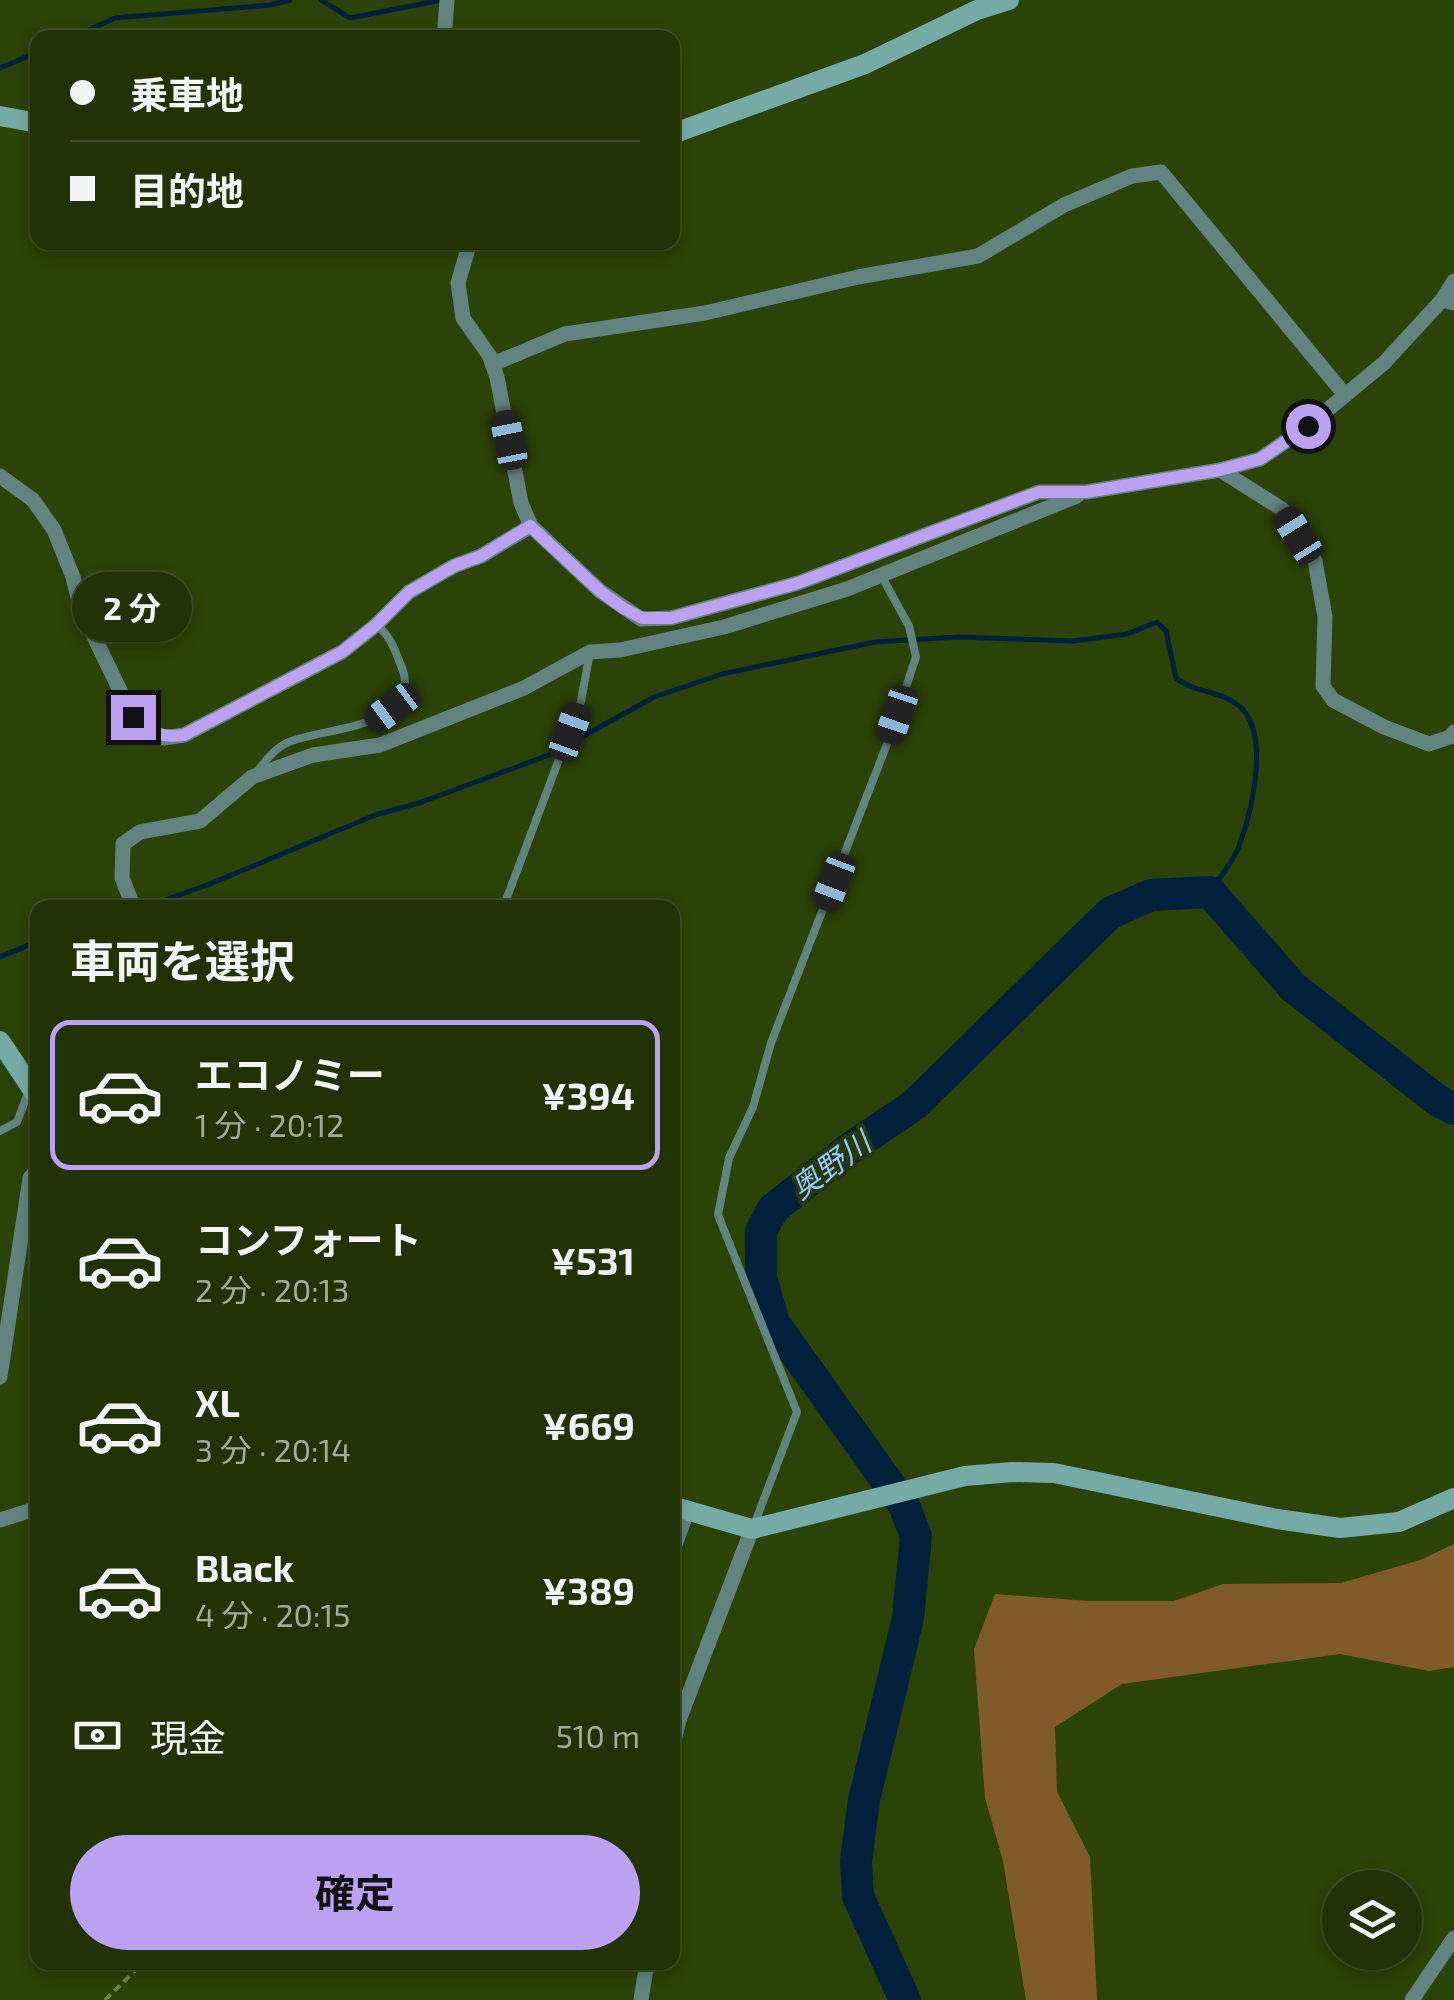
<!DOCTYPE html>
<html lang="ja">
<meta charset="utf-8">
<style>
body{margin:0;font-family:"Exo 2","Noto Sans JP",sans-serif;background:#293a0f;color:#f1f3f6;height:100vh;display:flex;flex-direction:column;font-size:38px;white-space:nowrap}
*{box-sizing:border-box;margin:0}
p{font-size:32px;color:#a2aa9a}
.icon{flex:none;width:55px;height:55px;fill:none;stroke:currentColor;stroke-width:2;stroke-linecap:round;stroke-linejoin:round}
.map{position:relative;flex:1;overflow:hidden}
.details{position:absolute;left:30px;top:900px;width:650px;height:1070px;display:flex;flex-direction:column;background:#213205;border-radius:20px;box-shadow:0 5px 15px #0003,0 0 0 2px #3e4d27}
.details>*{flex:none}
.hud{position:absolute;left:30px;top:30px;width:650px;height:220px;border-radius:20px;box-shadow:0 5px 15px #0003,0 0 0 2px #3e4d27;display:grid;align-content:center;height:220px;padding:0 40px;background:#213205}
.controls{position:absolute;left:1322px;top:1870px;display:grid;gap:20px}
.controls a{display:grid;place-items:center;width:100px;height:100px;border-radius:50%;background:#213205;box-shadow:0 5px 15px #0003,0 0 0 2px #3e4d27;font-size:50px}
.end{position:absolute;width:45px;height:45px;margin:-22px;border:12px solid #bca0f2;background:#111;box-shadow:0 0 0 5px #111}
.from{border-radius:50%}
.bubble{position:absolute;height:70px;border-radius:35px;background:#213205;box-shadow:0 5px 15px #0003,0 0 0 2px #3e4d27;font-size:32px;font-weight:700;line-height:70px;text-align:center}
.car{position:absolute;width:30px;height:60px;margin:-30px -15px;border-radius:12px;box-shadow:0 0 8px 2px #0007;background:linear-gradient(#222 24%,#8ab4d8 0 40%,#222 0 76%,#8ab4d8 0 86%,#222 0)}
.hud b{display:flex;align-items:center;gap:35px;height:95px;font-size:38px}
.hud b+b{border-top:2px solid #3e4d27}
.hud i{width:25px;height:25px;background:#f1f3f6}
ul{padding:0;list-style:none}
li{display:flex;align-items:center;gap:30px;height:150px;margin:0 20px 15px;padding:0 20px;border:5px solid transparent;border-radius:20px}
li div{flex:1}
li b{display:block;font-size:38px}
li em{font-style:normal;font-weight:700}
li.current{border-color:#bca0f2}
li>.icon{width:90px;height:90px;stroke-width:1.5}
h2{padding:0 40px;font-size:45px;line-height:120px}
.pay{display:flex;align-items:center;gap:25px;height:110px;padding:0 40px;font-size:38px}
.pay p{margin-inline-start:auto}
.primary-button{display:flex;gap:20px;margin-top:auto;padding:20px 40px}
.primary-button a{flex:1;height:115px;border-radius:60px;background:#bca0f2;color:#111;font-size:40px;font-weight:700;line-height:115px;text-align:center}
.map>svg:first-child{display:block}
.forest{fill:#815a2a}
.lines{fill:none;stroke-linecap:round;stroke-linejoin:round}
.stream{stroke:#00203c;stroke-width:5}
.river{stroke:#00203c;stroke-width:32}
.path{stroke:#6b804d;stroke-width:4;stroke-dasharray:8 5;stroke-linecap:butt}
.lane{stroke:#628380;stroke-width:8}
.street{stroke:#628380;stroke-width:15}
.secondary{stroke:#76aaa6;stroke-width:20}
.route{stroke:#bca0f2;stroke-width:12}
.labels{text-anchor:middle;stroke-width:8;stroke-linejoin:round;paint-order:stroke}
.water-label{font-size:30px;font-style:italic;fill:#95c7fa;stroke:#263710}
</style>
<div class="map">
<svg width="1454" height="2000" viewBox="0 0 1454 2000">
<rect width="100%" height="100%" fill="#2c4307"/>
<path class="forest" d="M1454,1544V1667L1429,1671L1340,1654L1122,1684L1055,1727L1057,1792L1090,1857L1097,2000H1026L1003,1861L985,1798L974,1649L995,1594L1089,1601H1174L1223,1584L1341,1583L1420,1560Z"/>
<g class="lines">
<g class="stream">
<path d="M321,0L350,18L441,0"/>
<path d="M71,38L115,18L270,5L290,0"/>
<path d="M0,68L38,52"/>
<path d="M143,908L210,884L375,815L419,803L549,755L654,697L722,674L875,642L958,637L1073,641L1127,634L1157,622L1166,631L1176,678C1194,693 1222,691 1239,706C1271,733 1252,811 1239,846C1233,862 1220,877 1210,892"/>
<path d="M0,957L38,941"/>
</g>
<path class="river" d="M905,2000L858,1896L856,1861L864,1800L908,1618L916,1536L904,1505L774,1323L761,1278V1231L773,1209L846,1151L914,1105L1110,913L1151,895L1210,892L1293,987L1437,1100L1454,1109"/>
<path class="path" d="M105,2000L144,1962"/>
<g class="lane">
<path d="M255,774C265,762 274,748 289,742C325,727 429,728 400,663C394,648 390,635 376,625"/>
<path d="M503,908L581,701L590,652"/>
<path d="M0,1131L17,1122L30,1088"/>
<path d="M754,1525L797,1412L718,1215L729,1158L753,1107L771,1043L887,744L916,657L909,626L882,577"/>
</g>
<g class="street">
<path d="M444,38L447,0"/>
<path d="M470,242L458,283L463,318L489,355L497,377L521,503L531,526L600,591L641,619L671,618L798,583L1039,492H1086L1220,470L1260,459L1308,426L1384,363L1442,300L1454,303"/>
<path d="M1442,300L1454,281"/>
<path d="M493,364L565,334L705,313L858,277L978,256L1064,205L1132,176L1161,172L1345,395"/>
<path d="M1220,470L1282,509L1315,561L1325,617L1323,686L1333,700L1384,727L1429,744L1450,737L1454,732"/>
<path d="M0,476L33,500L54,530L73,577L81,610L133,717L148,730L164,738L184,735L342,652L376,625L409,592L454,566L481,556L531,526"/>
<path d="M134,908L122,878L123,844L140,832L200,821L252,777L313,755L380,745L524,688L590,652L620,650L724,627L847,589L1077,496"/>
<path d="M0,1377L30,1178L38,1169"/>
<path d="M0,1520L38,1508"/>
<path d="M672,1553L687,1512"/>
<path d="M672,1749L679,1720L752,1529"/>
<path d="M641,2000L647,1962"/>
<path d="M1412,2000L1454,1938"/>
</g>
<g class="secondary">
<path d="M0,116L38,123"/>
<path d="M672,134L865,64L977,10L1009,0"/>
<path d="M0,1041L38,1098"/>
<path d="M672,1506L752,1529L965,1476L1012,1472L1054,1473L1277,1519L1340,1528L1399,1522L1454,1498"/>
</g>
</g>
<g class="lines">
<path class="route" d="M133,717C150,733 161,738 184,735L342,652L376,625L409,592L454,566L481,556L530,526L600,591L623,608L642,618H671L798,583L1039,492H1086L1220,470L1260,459L1308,426"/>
</g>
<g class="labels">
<g class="water-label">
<text transform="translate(831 1166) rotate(-36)" y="10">奥野川</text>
</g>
</g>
</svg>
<div class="controls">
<a><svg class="icon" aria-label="layers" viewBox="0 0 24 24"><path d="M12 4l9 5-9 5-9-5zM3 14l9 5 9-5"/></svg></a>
</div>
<i class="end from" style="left:1308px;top:426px"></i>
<i class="end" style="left:133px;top:717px"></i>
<div class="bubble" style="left:72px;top:572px;width:120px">2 分</div>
<i class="car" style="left:509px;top:440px;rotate:349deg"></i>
<i class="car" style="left:1298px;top:535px;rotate:328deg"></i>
<i class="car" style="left:392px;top:708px;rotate:233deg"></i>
<i class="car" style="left:897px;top:715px;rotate:199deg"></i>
<i class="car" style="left:570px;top:732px;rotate:20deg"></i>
<i class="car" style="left:834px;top:882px;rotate:201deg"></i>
<div class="hud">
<b><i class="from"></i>乗車地</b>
<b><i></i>目的地</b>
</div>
<section class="details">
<h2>車両を選択</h2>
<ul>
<li class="current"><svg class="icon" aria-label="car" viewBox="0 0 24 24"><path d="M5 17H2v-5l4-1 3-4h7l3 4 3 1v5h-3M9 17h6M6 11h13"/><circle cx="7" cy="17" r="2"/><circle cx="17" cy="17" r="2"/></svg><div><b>エコノミー</b><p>1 分 · 20:12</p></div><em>¥394</em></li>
<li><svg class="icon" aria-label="car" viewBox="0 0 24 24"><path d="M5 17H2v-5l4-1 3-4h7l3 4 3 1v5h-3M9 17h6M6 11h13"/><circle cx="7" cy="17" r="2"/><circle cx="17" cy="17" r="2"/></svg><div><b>コンフォート</b><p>2 分 · 20:13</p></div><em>¥531</em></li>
<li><svg class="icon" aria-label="car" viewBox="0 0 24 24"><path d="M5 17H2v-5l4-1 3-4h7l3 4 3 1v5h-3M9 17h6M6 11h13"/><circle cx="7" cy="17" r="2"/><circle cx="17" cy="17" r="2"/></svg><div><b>XL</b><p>3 分 · 20:14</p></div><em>¥669</em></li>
<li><svg class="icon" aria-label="car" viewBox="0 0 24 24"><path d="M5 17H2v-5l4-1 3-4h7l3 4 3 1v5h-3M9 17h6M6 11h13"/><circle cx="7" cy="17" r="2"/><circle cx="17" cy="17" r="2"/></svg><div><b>Black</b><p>4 分 · 20:15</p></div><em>¥389</em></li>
</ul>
<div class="pay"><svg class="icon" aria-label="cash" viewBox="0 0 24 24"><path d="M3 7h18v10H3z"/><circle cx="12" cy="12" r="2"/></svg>現金<p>510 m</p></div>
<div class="primary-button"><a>確定</a></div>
</section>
</div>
